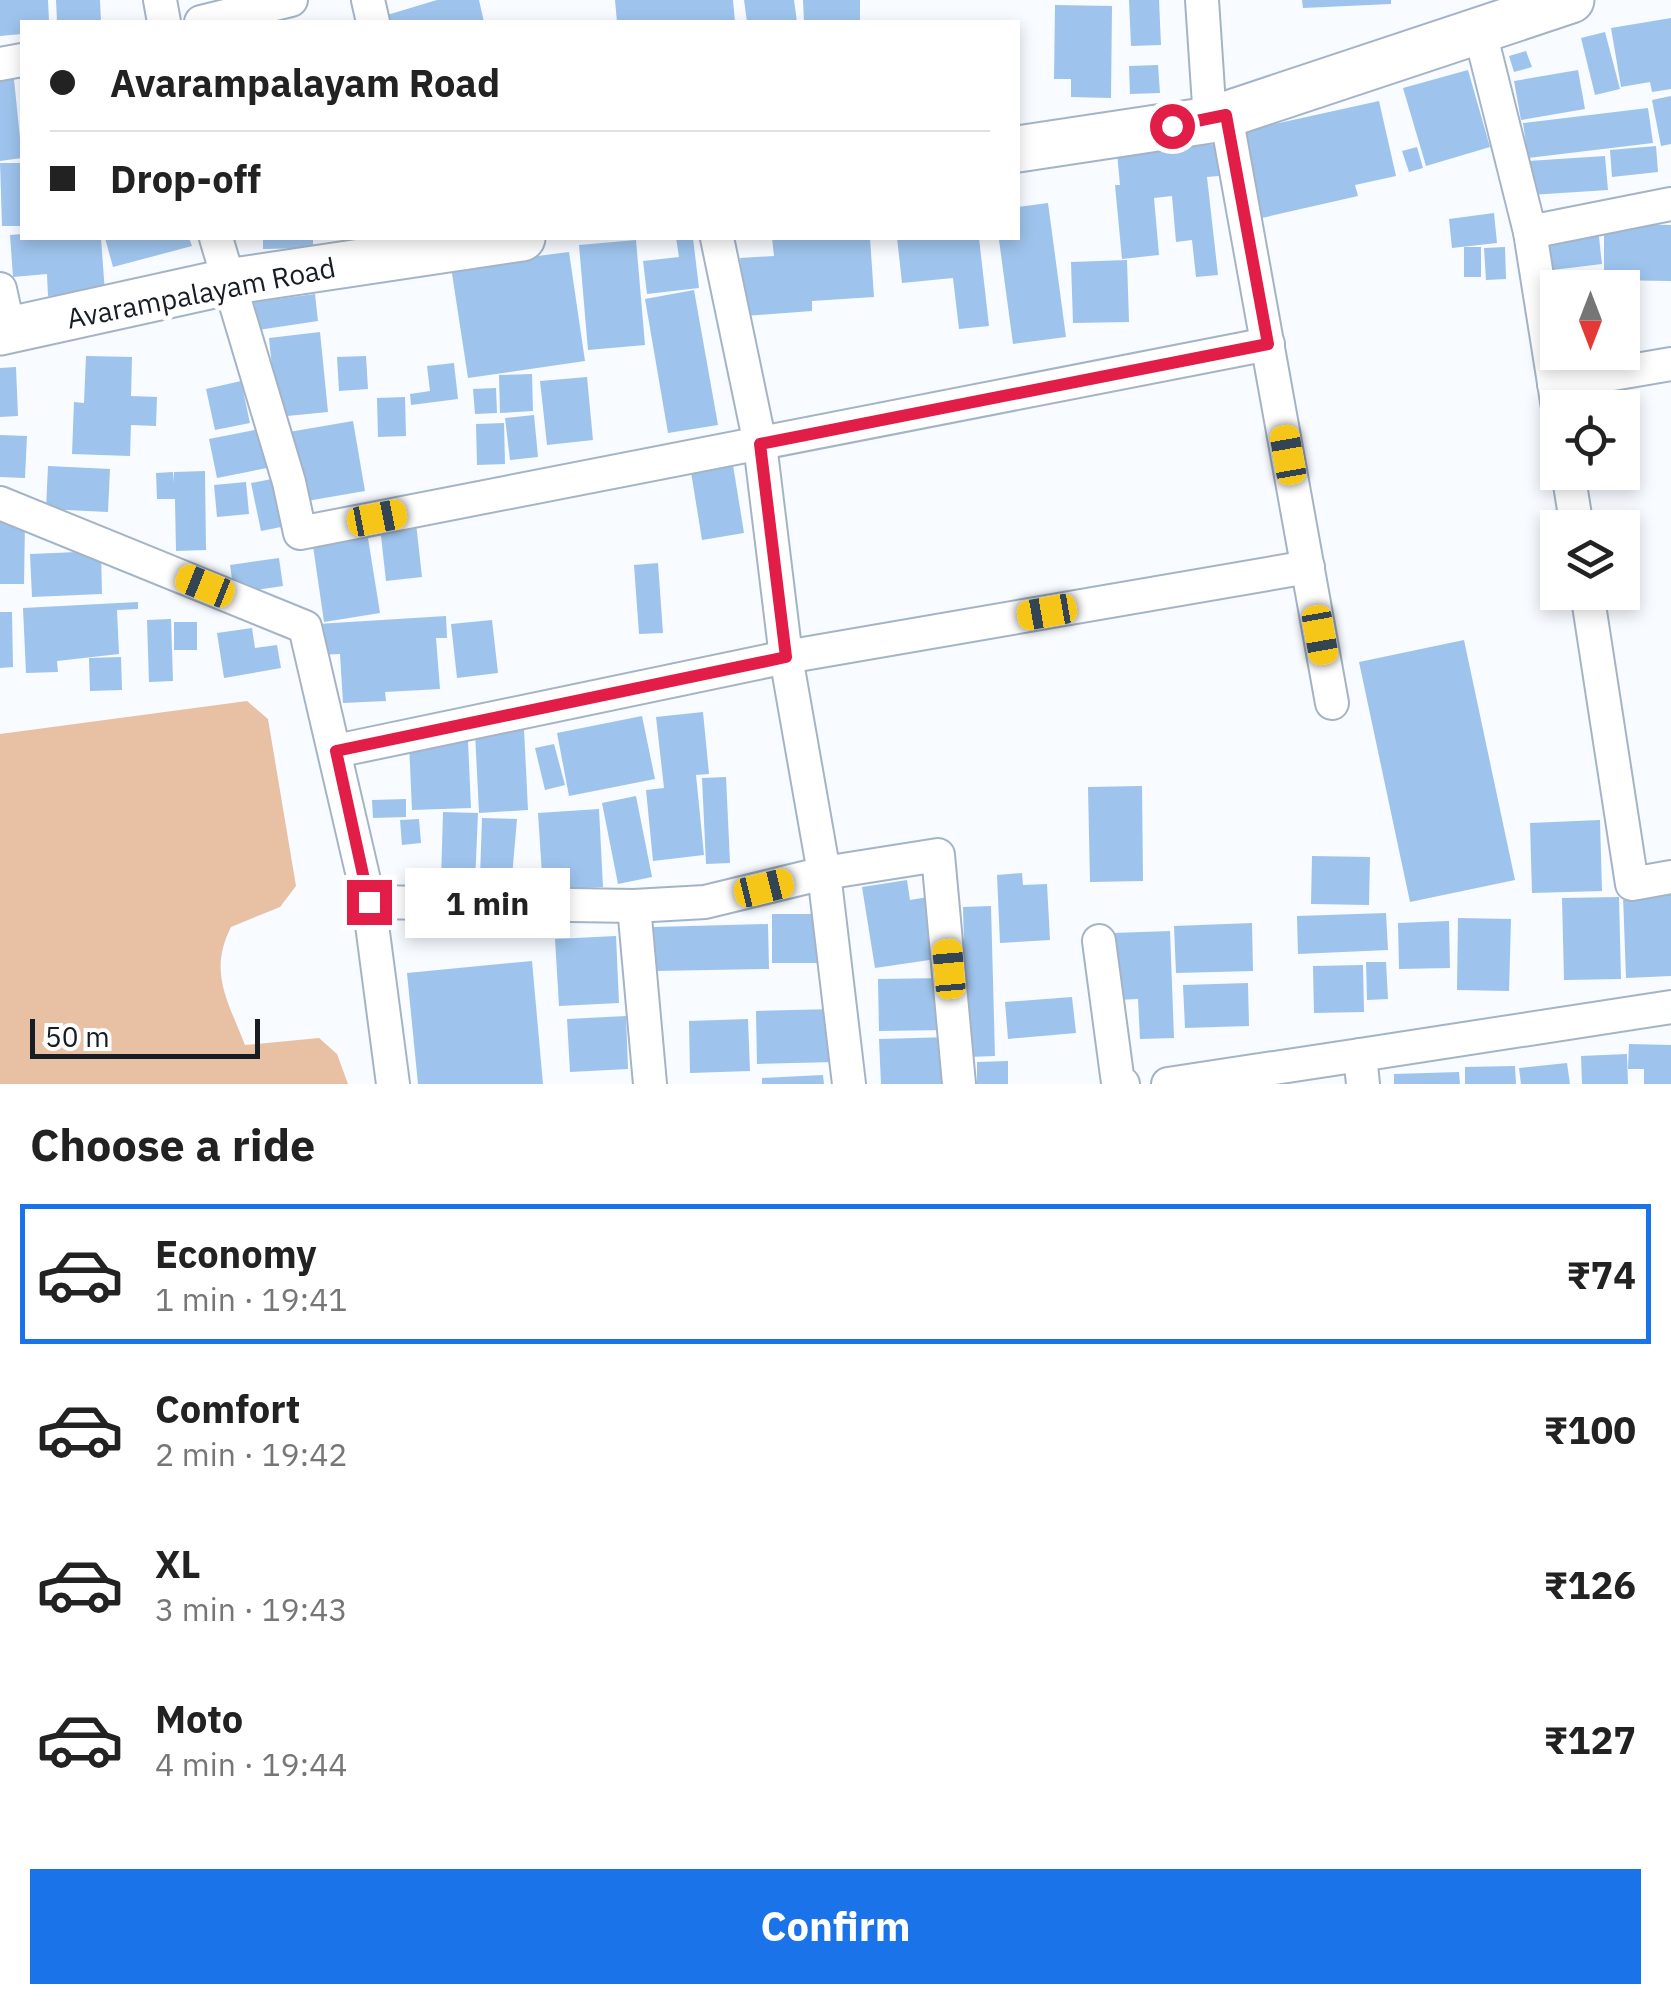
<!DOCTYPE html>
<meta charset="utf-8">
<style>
body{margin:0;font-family:"IBM Plex Sans",sans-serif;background:#f6f6f6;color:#222;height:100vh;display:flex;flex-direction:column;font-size:38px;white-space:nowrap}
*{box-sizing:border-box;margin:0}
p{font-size:32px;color:#767676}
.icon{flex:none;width:55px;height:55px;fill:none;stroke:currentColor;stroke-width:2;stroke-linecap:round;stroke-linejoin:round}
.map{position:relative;height:1084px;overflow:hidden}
.panel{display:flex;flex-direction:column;background:#fff;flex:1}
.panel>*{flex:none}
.hud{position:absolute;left:20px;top:20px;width:1000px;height:220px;border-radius:0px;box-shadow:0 5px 15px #0003;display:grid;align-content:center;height:220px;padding:0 30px;background:#fff}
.needle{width:65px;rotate:180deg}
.tools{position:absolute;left:1540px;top:270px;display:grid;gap:20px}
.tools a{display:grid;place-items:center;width:100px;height:100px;border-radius:0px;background:#fff;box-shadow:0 5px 15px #0003;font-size:50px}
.scale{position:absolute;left:30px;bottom:25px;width:230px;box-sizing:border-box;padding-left:10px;border:5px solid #171d23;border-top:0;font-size:28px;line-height:35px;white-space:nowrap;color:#171d23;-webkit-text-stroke:8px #fff;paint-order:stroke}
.end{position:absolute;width:45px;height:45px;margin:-22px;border:12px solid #e11d48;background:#fff;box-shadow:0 0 0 5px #fff}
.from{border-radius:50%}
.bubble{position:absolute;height:70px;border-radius:0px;background:#fff;box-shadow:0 5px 15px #0003;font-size:32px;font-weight:700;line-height:70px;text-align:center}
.car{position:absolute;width:30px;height:60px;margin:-30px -15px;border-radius:12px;box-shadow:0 0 8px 2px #0007;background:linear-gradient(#f5c518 24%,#345 0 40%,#f5c518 0 76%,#345 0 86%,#f5c518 0)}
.hud b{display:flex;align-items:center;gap:35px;height:95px;font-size:38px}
.hud b+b{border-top:2px solid #e0e0e0}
.hud i{width:25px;height:25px;background:#222}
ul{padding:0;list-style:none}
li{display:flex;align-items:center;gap:30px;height:140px;margin:0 20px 15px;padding:0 10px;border:5px solid transparent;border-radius:0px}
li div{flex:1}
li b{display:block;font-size:38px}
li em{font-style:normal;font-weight:700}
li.on{border-color:#1a73e8}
li>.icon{width:90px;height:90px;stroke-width:1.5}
h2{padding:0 30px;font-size:45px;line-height:120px}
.action{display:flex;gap:20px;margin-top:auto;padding:20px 30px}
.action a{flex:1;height:115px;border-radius:0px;background:#1a73e8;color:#fff;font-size:40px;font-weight:700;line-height:115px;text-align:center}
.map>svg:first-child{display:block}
.green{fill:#e8c0a4}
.building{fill:#9ec4ed}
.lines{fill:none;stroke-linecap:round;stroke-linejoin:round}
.street-casing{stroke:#a4b4c6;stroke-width:36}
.secondary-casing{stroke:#a4b4c6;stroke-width:49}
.street{stroke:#fff;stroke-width:32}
.secondary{stroke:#fff;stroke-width:45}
.route{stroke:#e11d48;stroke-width:12}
.labels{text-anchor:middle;stroke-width:10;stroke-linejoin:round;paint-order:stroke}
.street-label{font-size:28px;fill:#171d23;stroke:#fff}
</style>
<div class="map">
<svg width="1671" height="1084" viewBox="0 0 1671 1084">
<rect width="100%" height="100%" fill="#f8fbff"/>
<path class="green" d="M247,701L268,719L296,886L280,907L231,927C208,972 228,1001 245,1045L319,1038L337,1054L348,1084H0V734Z"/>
<g class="building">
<path d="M0,0H48L49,22H22V34L0,36Z"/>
<path d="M56,0H100L101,22H57Z"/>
<path d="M437,0H479L484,22H388L387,15Z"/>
<path d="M615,0H733L735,22H617Z"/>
<path d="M744,0H794L797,22H747Z"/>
<path d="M803,0H860V22H804Z"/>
<path d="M1129,0H1159L1161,45L1131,46Z"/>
<path d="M1302,0H1391V4L1303,8Z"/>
<path d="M1055,5L1112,6L1111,98L1071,97V79H1054Z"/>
<path d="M1671,18V89L1652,92L1650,82L1621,87L1611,28Z"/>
<path d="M1605,32L1620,89L1595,95L1581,38Z"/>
<path d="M1526,51L1532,67L1514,72L1509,56Z"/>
<path d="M1158,65L1160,93L1130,94L1129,66Z"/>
<path d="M1468,70L1490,147L1426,166L1403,88Z"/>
<path d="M1578,70L1585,109L1521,120L1514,81Z"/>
<path d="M14,79L22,158L0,161V80Z"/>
<path d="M1671,96V144L1661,146L1652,100Z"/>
<path d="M1379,101L1396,176L1355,185L1358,196L1253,220L1233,133Z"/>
<path d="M1648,108L1653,143L1528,158L1523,123Z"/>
<path d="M1227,143L1230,175L1207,177L1218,275L1196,277L1192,240L1176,242L1172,196L1154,198L1159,255L1122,259L1115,185H1120L1117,153Z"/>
<path d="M1656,146L1658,172L1612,177L1610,150Z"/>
<path d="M1417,147L1423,168L1409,172L1402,151Z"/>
<path d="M1605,156L1608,190L1530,195L1528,161Z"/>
<path d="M0,163H22V226H2Z"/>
<path d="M1048,203L1066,337L1013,344L999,240L1018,238V207Z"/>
<path d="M1494,213L1497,243L1452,248L1449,219Z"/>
<path d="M1604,224L1671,225V281L1604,280Z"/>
<path d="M1598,228L1602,264L1544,271L1540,235Z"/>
<path d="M22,234V238H101L105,293L48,296L47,274L13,277L10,235Z"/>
<path d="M105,238H189L192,246L113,267Z"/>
<path d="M263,238H313V248L263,249Z"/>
<path d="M676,238H693L699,288L647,294L643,261L679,257Z"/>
<path d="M772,238H870L874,297L812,301V311L744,316L740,258L774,256Z"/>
<path d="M897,238H979L989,326L959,329L953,278L902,283Z"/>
<path d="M636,240L645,345L588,350L579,245Z"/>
<rect x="1464" y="247" width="17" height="30"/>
<path d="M1505,247L1506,279L1486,280L1484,248Z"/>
<path d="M569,252L585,361L468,378L451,267Z"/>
<path d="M1127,260L1129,322L1073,323L1071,262Z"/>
<path d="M694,290L718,425L668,433L645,299Z"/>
<path d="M315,294L318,321L258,330L254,302Z"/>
<path d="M320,332L328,412L277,417L269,338Z"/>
<path d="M86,356L132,357L131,396L157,397L156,426L131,425L130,456L72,454L74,402L84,403Z"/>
<path d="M366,356L368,389L339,391L337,357Z"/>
<path d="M454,363L458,399L411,405L410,394L430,391L427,366Z"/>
<path d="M16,367L18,416L0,417V368Z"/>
<path d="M532,374L533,411L500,413L499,375Z"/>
<path d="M587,377L593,440L547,445L540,381Z"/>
<path d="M241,381L250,423L215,430L206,389Z"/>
<path d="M496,388L497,413L475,414L473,389Z"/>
<path d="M405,397L406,436L378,437L377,398Z"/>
<path d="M534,415L538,457L510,460L505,418Z"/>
<path d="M353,421L365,491L301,502L289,432Z"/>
<path d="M504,423L505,464L477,465L476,424Z"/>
<path d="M265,428L272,467L217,478L209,439Z"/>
<path d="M0,435L27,436L25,478L0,477Z"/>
<path d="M733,465L744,533L702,540L691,472Z"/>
<path d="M48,466L110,469L108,512L46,509Z"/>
<path d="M205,471L206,550L176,551L175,499H157L156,473L173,472L174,483V472Z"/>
<path d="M282,477L291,525L261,531L251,483Z"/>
<path d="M246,482L249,514L217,517L214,485Z"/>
<path d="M0,520L25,521L24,584H0Z"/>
<path d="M416,523L422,577L386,581L380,527Z"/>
<path d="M368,538L380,613L324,622L313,546Z"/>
<path d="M101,551L102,594L32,597L30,554Z"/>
<path d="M279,558L283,586L234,593L230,565Z"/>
<path d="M658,563L663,633L639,634L634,565Z"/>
<path d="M138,602V609L117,610L119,654L57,661L58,672L26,673L23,608Z"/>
<path d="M0,612H12L13,667L0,668Z"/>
<path d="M446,616L447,638H436L440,689L385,692L386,701L343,703L340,654L319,655L317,624Z"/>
<path d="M171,619L173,681L149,682L147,620Z"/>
<path d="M492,620L498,673L457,678L451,624Z"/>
<rect x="174" y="622" width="23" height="28"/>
<path d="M252,628L255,648L277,645L281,668L224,678L217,633Z"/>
<path d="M1464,640L1515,880L1410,902L1359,662Z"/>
<path d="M121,657L122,690L90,691L89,658Z"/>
<path d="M703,712L709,774L696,775L704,855L653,861L646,790L664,788L656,717Z"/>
<path d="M642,716L655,779L569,796L557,733Z"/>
<path d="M524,729L528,810L479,813L475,732Z"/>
<path d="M468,741L471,808L412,810L409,743Z"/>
<path d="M554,744L565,785L545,790L535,748Z"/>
<path d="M726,777L730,863L706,864L702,778Z"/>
<path d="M1142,786L1143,881L1090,882L1088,787Z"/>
<path d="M636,796L652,877L618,884L602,803Z"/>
<path d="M406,799V817L373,818L372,800Z"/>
<path d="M599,809L603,887L543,890L538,813Z"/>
<path d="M443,812L478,813L475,883L441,881Z"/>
<path d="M482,818L517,819L512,877H480Z"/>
<path d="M419,819L421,843L402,845L400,820Z"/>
<path d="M1600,820L1602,891L1532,893L1530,823Z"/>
<path d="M1312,856L1370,857L1369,905L1311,904Z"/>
<path d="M1022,873L1023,885L1047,884L1050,940L1000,943L997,875Z"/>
<path d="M907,880L910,900L934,896L943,958L875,968L862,887Z"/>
<path d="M1671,893V976L1626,978L1623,895Z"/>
<path d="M1619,897L1621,979L1564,980L1562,898Z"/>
<path d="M991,906L995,1056L967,1057L963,907Z"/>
<path d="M1386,913L1388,950L1298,954L1297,916Z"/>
<rect x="772" y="914" width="50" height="49"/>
<path d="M1458,918L1511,919L1509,991L1457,990Z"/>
<path d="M1449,921L1450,968L1399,969L1398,923Z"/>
<path d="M1252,923L1253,971L1176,973L1174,926Z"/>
<path d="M768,924L769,969L655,971L654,927Z"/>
<path d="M1170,931L1174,1038L1140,1039L1138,999L1117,1000L1114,933Z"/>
<path d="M616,936L619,1003L559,1006L555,939Z"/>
<path d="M532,961L543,1084H418L407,973Z"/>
<path d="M1366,962H1386L1388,999L1367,1000Z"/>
<path d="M1363,965L1364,1012L1314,1013L1313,966Z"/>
<path d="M945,978L946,1030L879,1031L878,979Z"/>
<path d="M1248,983L1249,1026L1185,1028L1183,985Z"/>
<path d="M1072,997L1076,1033L1008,1039L1005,1002Z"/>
<path d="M835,1009L836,1062L757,1064L756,1011Z"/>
<path d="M626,1016L628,1069L570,1072L567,1019Z"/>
<path d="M748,1019L750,1071L690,1073L689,1021Z"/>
<path d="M951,1037L952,1084H881L879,1039Z"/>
<path d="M1629,1044L1671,1045V1084H1644V1069H1628Z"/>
<path d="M1627,1054L1628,1084H1582L1581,1056Z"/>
<path d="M1008,1061V1084H977V1062Z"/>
<path d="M1567,1063L1570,1084H1521L1519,1068Z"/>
<path d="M1515,1066L1516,1084H1465V1067Z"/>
<path d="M1459,1072L1460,1084H1394V1074Z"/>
<path d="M823,1075L824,1084H762V1078Z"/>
</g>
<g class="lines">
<defs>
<g id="street">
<path d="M160,0L164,22"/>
<path d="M368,0L373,22"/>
<path d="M1202,0L1210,120"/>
<path d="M201,22L291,0"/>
<path d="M1480,32L1530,232L1558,408"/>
<path d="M0,64L22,60"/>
<path d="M1226,115L1332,703"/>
<path d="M1530,232L1671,204"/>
<path d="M216,238L289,482L300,533L1268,344"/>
<path d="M0,289L9,330"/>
<path d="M1554,384L1671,364"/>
<path d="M1568,472L1577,528"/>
<path d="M0,503L305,627L369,902L634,906L705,902L824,873L786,657L760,444L717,238"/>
<path d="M1587,592L1632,884L1671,877"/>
<path d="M336,751L786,657L1308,567"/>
<path d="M369,902L393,1084"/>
<path d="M634,906L650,1084"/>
<path d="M1099,941L1118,1083L1123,1084"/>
<path d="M849,1084L824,873L938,855L959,1084"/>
<path d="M1168,1084L1360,1055"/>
<path d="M1363,1084L1360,1055L1671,1007"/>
</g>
<g id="secondary">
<path d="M1018,149L1210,120L1571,0"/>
<path d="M0,332L227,282L522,238"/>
</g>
</defs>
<use href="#street" class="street-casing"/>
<use href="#secondary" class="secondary-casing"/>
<use href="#street" class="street"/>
<use href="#secondary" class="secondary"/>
</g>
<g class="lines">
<path class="route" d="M369,902L336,751L786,657L760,444L1268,344L1226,115L1172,126"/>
</g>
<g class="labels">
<g class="street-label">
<text transform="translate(201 293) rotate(-11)" y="10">Avarampalayam Road</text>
</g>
</g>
</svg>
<div class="tools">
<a><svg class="needle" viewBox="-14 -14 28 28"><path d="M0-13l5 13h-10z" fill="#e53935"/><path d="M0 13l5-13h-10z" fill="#767676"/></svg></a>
<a><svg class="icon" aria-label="locate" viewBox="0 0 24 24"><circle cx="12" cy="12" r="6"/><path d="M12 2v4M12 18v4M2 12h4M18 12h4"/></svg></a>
<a><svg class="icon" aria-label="layers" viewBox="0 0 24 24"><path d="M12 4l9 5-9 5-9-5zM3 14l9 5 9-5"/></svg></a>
</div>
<div class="scale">50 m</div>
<i class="end from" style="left:1172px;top:126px"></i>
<i class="end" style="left:369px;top:902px"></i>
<div class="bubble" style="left:405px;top:868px;width:165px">1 min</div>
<i class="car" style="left:1288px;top:455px;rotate:350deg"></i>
<i class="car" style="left:377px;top:518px;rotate:79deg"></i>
<i class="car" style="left:205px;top:586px;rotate:292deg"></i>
<i class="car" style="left:1047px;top:612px;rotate:260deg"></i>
<i class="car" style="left:1320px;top:635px;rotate:170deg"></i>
<i class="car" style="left:764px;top:888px;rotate:76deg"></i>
<i class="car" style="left:949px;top:969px;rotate:355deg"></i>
<div class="hud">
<b><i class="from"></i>Avarampalayam Road</b>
<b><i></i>Drop-off</b>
</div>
</div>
<section class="panel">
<h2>Choose a ride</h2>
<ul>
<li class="on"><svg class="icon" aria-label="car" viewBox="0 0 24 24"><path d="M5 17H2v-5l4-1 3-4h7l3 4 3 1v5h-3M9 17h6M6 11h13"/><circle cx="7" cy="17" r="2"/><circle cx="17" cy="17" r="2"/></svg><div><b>Economy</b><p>1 min · 19:41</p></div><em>₹74</em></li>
<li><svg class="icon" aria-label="car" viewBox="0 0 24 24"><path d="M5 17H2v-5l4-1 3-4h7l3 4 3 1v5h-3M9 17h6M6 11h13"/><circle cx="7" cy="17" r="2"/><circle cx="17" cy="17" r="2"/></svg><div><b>Comfort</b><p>2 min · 19:42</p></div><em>₹100</em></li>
<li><svg class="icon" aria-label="car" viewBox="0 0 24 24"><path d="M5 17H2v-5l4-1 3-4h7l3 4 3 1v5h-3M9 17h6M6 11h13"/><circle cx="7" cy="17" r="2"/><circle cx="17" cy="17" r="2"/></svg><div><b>XL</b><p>3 min · 19:43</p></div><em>₹126</em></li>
<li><svg class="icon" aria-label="car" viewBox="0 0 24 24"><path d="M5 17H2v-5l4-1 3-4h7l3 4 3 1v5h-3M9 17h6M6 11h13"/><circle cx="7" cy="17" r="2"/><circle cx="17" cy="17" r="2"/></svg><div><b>Moto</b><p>4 min · 19:44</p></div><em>₹127</em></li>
</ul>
<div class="action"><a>Confirm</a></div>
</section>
